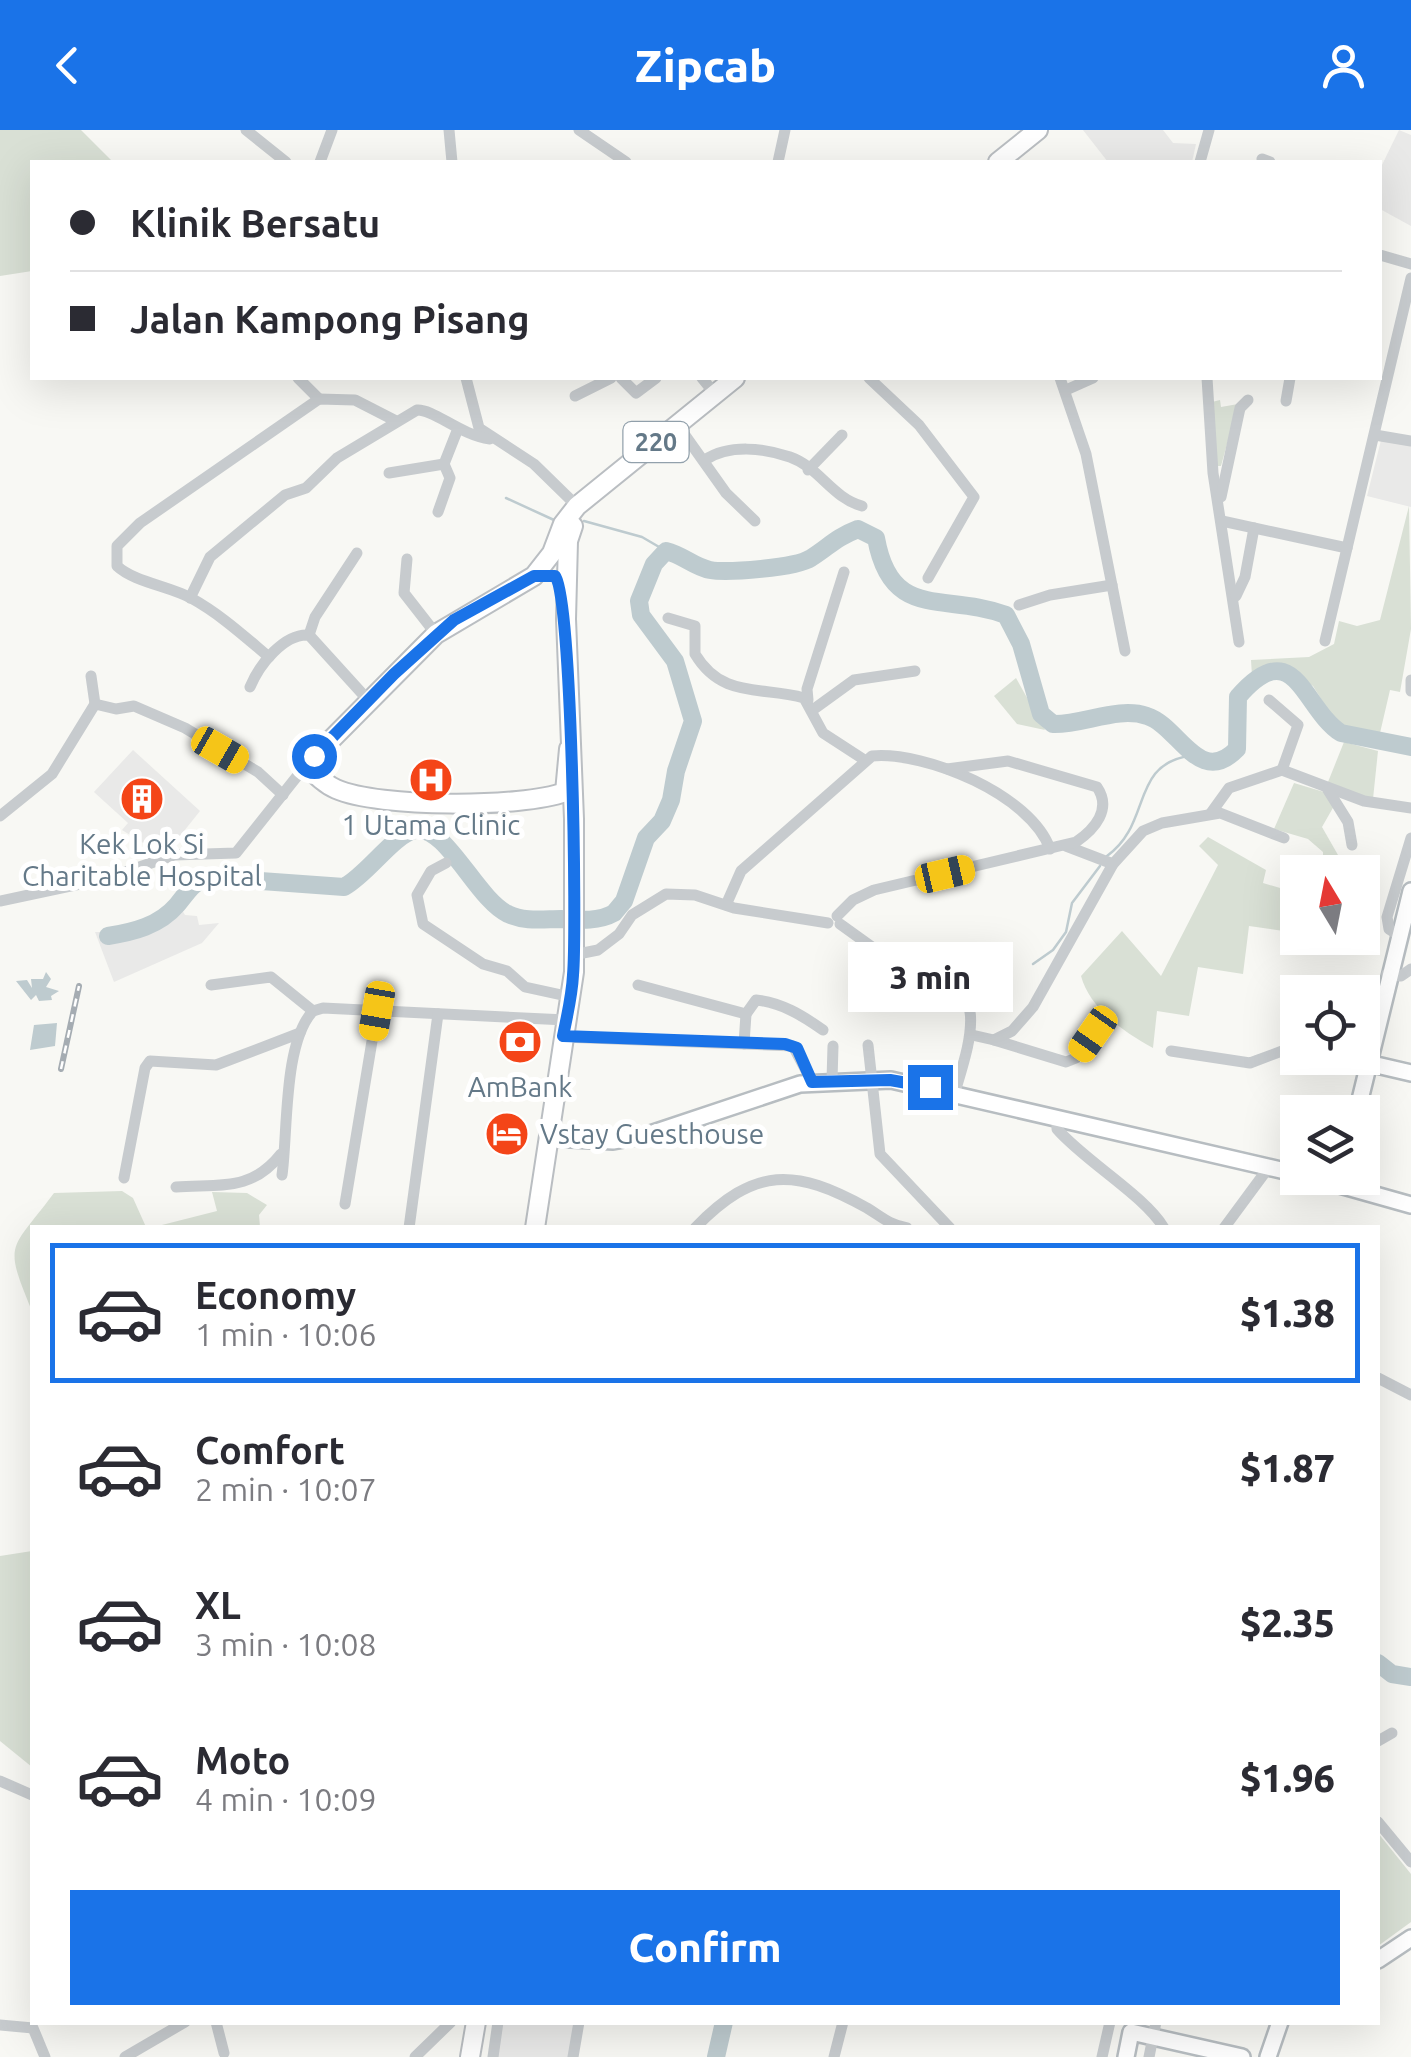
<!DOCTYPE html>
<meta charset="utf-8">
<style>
body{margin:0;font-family:Ubuntu,sans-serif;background:#f2f2f3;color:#2b2b33;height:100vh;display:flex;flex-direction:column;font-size:38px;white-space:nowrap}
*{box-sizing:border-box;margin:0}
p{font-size:32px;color:#7c7c81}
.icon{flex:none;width:55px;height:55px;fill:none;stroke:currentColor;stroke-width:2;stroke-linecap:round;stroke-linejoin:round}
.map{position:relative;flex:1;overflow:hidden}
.side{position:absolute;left:30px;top:1095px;width:1350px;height:800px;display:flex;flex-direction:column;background:#fff;border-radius:0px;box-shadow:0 10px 40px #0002}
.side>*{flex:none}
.banner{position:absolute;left:30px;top:30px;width:1352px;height:220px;border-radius:0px;box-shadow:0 10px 40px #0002;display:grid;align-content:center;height:220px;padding:0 40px;background:#fff}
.needle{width:65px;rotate:350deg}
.tools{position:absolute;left:1280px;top:725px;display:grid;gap:20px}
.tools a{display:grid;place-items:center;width:100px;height:100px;border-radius:0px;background:#fff;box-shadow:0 10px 40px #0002;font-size:50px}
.end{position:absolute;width:45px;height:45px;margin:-22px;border:12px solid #1a73e8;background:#fff;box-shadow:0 0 0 5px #fff}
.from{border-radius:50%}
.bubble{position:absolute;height:70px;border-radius:0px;background:#fff;box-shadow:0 10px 40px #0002;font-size:32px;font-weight:800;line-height:70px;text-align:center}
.car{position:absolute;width:30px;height:60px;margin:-30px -15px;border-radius:12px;box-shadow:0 0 8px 2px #0007;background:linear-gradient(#f5c518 24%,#345 0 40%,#f5c518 0 76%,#345 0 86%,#f5c518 0)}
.banner b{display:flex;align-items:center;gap:35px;height:95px;font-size:38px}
.banner b+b{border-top:2px solid #e1e1e2}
.banner i{width:25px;height:25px;background:#2b2b33}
ul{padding:18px 0 0;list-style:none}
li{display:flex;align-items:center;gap:30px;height:140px;margin:0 20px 15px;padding:0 20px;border:5px solid transparent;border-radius:0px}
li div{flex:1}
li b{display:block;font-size:38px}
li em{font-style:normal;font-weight:800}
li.active{border-color:#1a73e8}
li>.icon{width:90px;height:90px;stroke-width:1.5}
.button{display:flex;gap:20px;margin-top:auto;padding:20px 40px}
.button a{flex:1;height:115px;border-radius:0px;background:#1a73e8;color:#fff;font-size:40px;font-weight:800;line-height:115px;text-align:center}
header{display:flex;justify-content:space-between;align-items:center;height:130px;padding:0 40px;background:#1a73e8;color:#fff;font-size:45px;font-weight:800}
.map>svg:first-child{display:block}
.built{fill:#e9e9e8}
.green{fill:#d9e0d5}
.water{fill:#becbcf}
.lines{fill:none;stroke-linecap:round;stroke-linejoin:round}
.stream{stroke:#becbcf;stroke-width:2.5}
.river{stroke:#becbcf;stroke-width:18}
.secondary-casing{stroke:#b7bdc1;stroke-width:20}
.primary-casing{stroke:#babec2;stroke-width:22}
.street{stroke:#c7cbce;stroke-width:11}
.secondary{stroke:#fff;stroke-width:15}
.primary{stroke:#fff;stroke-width:18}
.rail-casing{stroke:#a5acb2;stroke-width:6}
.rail{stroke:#fff;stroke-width:2.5;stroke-dasharray:8;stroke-linecap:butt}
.route{stroke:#1a73e8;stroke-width:12}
.labels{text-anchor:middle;stroke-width:10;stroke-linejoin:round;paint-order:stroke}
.shield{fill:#fff;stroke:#92a1ac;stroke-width:2.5}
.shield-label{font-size:25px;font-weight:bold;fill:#647988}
.poi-label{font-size:28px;fill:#647988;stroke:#fff}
</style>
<header><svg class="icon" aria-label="back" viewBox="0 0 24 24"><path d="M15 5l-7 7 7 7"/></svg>Zipcab<svg class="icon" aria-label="person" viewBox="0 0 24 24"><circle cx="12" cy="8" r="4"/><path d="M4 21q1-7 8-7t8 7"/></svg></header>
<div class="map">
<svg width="1411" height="1927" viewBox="0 0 1411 1927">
<rect width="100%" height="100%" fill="#f8f8f4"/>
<g class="built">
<path d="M1083,0H1163L1173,13L1196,14L1192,32H1108Z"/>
<path d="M1399,0L1411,5V96L1380,79V39Z"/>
<path d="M1381,310L1411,316V377L1367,366Z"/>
<path d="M133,620L200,681L180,706L145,714L122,700L128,693L94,662Z"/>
<path d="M182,780L185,785L197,786L199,795L219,793L202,813L114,852L95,802H108L110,811L140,805Z"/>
<path d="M498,1893H579L573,1927H493Z"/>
</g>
<g class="green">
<path d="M0,0H81L113,32H32V141L0,146Z"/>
<path d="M1220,270L1221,277L1238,274L1221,336H1216L1212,272Z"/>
<path d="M1409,376L1411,499L1400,562L1390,560L1380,603L1338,596L1313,556L1284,538L1252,546L1251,530L1309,527L1334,514L1339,491L1357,496L1380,490Z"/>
<path d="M1016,548L1045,600L1017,594L994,566Z"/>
<path d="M1344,612L1378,621L1373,669L1342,662L1322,697L1338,725L1360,735L1356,742H1323V722L1308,709L1274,699L1294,653L1324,662Z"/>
<path d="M1208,707L1266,740L1263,753L1297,763V803L1249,796L1243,844L1198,837L1189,886L1157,881L1153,918C1124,902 1090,879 1081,846L1122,801L1161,846L1218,735L1199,716Z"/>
<path d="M122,1061L133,1068L146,1097L32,1098V1181C3,1111 10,1122 54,1063Z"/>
<path d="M212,1062L247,1063L267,1075L259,1085L260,1097H154L217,1081Z"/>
<path d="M32,1421V1637L0,1611V1426Z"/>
<path d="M1378,1703L1411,1744V1792L1378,1816Z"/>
</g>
<g class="water">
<path d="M46,842L51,849L46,857L59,861L51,866L52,870L39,871L36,865L31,870L16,851L27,850L32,858L31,849H43Z"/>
<path d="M57,893L55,916L30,920L34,895Z"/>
</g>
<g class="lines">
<g class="stream">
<path d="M506,368L554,390"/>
<path d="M584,391L642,407L666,421"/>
<path d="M1107,726C1152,694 1130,635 1189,626"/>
<path d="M1033,834L1053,820L1066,802L1072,773L1100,736"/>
</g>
<g class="river">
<path d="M108,806C133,802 159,796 177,775C187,763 192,753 207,747L344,757C368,744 393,705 415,700C446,694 476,769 508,784C524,792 544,789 561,789C578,790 598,792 614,783L624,771L646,708L662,691L671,670L676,641L693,591L675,531L641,485L639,471L654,434L666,421C683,425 694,437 710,440C727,443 796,438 811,428C830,416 835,408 858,399L876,408C891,492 945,462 1006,485L1021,514L1041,584L1053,594C1083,595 1118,576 1147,586C1179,596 1199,658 1237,619L1238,567C1295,501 1303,579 1341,603L1411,617"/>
<path d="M1378,1533L1392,1544L1411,1547"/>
<path d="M716,1927L724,1892"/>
</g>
<defs>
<g id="secondary">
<path d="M1368,933L1411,943"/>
<path d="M1357,982L1411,761"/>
<path d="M549,1008L613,1011L647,1005L800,954L891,950L1298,1044"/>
<path d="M1315,1048L1411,1075"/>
<path d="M1378,1830L1411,1808"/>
<path d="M1126,1927L1131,1902L1242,1927"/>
<path d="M1268,1927L1280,1892"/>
</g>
<g id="primary">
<path d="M998,32L1038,0"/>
<path d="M569,619L565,662C522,678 379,678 336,659C324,654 315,644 306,635L436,504L534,446L552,423L563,394L577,376L735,248"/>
<path d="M535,1098L574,842V689L566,489L568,411L573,396"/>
<path d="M470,1927L476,1892"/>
</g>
</defs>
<use href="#secondary" class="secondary-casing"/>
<use href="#primary" class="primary-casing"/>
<g class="street">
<path d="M246,0L286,32"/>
<path d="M449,0L452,32"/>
<path d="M579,0L626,32"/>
<path d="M1262,29L1270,32"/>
<path d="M320,32L332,0"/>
<path d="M778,32L785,0"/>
<path d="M1200,32L1209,0"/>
<path d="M1380,125L1411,134"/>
<path d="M298,248L319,269"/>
<path d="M466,248L479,298L534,334L577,376"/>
<path d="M621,248L636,263L656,248"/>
<path d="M702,248L715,264"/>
<path d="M869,248L919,295L974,367L928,448"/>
<path d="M1060,248L1086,324L1125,521"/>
<path d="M1207,248L1213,343L1239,512"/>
<path d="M1066,260L1093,248"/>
<path d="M575,266L611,248"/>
<path d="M1286,271L1290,248"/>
<path d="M677,294L726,363L755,391"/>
<path d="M1375,305L1411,311"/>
<path d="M705,330C729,314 764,318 790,327C819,337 832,368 862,376"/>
<path d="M808,340L842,305"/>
<path d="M389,343L444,334"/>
<path d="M1221,367L1240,278L1248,270"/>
<path d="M438,382L450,348L444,334L457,301"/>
<path d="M1222,391L1347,418"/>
<path d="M407,429L404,463L436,504"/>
<path d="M1236,466L1245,447L1254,398"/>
<path d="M190,468L210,427L285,365L306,358L337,328L417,280C434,279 460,305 490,309"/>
<path d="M1019,475L1050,465L1112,455"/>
<path d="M668,488L695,496V524C722,569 761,556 804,568L823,603L863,629"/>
<path d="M309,505L315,487L357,423"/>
<path d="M1325,511L1411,148"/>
<path d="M269,527C244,506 220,484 191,468C169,456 134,452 117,436V416L140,393L319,269L355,270L396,291"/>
<path d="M91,546L95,574L116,579L134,576L185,598L258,642L283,665"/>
<path d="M250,557C259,535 284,503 309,505L368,570"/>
<path d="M1411,561V550"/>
<path d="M808,570L807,559L844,442"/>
<path d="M1269,570L1298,595L1282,640L1364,671L1411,678"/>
<path d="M814,579L854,550L915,541"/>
<path d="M1328,660L1348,692L1352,715"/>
<path d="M1211,683L1229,658L1282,640"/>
<path d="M0,686L52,644L95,574"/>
<path d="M1066,716L1113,734"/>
<path d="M446,733L431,741L417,765L423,794L483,834L507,841L525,857L571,867"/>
<path d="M0,771L108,748L174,725L236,723L306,635"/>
<path d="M726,775L741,741L872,626C926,621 1031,665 1050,719"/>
<path d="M837,786L853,770L874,760L1076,712C1095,699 1112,679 1097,657L1008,631L947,639"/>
<path d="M840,794L897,835"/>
<path d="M1397,804L1389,799L1387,787L1411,708"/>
<path d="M573,825L598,820L619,804L632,785L666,764L695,765L734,778L828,793"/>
<path d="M933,835C990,861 969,914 955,962"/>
<path d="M1387,844L1401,846L1411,839"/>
<path d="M211,855L271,847L313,881"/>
<path d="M638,855L746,884L756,870C781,872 803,886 823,900"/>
<path d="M972,905L994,910L1012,901L1033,877L1113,734L1143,701L1162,693L1220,683L1284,708"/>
<path d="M563,907L793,916L812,952"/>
<path d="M994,910L1066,932L1076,928L1093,903"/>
<path d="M744,914L746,884"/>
<path d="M868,915L880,1024L950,1098"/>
<path d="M1171,921L1250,933L1298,915"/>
<path d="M832,950L833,916"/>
<path d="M1057,987V999C1086,1032 1144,1065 1164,1098"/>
<path d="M282,1045C288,1003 283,913 313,881L323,878L566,890"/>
<path d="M124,1048L145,938L150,931L216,935L300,903"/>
<path d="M176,1057C220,1054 251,1062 281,1024"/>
<path d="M345,1074L377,881"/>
<path d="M409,1098L438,884"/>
<path d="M695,1098C755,1036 795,1038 867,1078C882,1087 888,1094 907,1098"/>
<path d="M1224,1098L1269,1037"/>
<path d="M1378,1248L1411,1265"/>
<path d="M1378,1611L1392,1603"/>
<path d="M0,1651L32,1665"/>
<path d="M1378,1692L1411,1732"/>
<path d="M216,1892L224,1923"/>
<path d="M0,1895L33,1898L45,1927"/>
<path d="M125,1927L185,1892"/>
<path d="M415,1927L451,1892"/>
<path d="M493,1927L498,1892"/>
<path d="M573,1927L579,1892"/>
<path d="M834,1927L843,1892"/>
<path d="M1102,1927L1110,1892"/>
<path d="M1149,1927L1156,1892"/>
</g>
<use href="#secondary" class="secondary"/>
<use href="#primary" class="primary"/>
<defs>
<path id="rail" d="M61,939L79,856"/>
</defs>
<use href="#rail" class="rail-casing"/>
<use href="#rail" class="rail"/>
</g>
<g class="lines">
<path class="route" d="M314,626L394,544L454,490L534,446H555C572,465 577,800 573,845C572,866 567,886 563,906L785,914L797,918L812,952L890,950L930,957"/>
</g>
<defs>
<symbol id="hospital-disc" viewBox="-11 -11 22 22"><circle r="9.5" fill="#f44518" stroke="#fff"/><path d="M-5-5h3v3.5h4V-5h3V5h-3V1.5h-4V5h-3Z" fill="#fff"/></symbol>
<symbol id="building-disc" viewBox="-11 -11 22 22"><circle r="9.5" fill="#f44518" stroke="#fff"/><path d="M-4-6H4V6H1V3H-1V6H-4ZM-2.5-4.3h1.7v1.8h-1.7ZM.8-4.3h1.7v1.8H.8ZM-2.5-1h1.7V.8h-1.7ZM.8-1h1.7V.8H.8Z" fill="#fff"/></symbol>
<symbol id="bank-disc" viewBox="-11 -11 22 22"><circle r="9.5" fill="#f44518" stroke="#fff"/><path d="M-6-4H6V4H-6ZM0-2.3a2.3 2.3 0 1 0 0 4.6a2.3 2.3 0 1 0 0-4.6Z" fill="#fff"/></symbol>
<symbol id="hotel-disc" viewBox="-11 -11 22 22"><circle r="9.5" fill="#f44518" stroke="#fff"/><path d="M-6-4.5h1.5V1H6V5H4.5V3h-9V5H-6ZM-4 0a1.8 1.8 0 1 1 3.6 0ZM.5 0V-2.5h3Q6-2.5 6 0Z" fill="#fff"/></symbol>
</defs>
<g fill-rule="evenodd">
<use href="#hospital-disc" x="406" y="625" width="50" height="50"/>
<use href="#building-disc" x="117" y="644" width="50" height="50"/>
<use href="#bank-disc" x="495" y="887" width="50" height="50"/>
<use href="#hotel-disc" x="482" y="979" width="50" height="50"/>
</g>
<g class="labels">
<rect class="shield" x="623.5" y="292" width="65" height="40" rx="8"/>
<g class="shield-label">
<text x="656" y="321">220</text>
</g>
<g class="poi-label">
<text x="431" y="705">1 Utama Clinic</text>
<text x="142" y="724">Kek Lok Si<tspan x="142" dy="32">Charitable Hospital</tspan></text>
<text x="520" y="967">AmBank</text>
<text x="540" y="1014" text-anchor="start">Vstay Guesthouse</text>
</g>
</g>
</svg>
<div class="tools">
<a><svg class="needle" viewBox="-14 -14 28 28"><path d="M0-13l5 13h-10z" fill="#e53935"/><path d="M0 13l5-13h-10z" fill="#7c7c81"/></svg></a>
<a><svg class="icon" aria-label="locate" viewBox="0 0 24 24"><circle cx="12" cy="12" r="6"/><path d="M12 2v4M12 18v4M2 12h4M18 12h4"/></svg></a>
<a><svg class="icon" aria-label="layers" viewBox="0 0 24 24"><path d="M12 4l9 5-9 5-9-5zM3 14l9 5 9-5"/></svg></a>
</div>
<i class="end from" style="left:314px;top:626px"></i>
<i class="end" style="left:930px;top:957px"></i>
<div class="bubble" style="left:848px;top:812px;width:165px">3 min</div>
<i class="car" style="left:220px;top:620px;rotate:120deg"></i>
<i class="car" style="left:945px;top:744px;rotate:77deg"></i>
<i class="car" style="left:377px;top:881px;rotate:190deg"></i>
<i class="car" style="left:1093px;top:904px;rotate:215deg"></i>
<div class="banner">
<b><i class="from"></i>Klinik Bersatu</b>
<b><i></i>Jalan Kampong Pisang</b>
</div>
<section class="side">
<ul>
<li class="active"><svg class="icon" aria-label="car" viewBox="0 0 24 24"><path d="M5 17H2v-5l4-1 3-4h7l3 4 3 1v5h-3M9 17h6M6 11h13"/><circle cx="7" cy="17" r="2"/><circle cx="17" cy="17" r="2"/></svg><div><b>Economy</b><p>1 min · 10:06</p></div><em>$1.38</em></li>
<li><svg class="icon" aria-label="car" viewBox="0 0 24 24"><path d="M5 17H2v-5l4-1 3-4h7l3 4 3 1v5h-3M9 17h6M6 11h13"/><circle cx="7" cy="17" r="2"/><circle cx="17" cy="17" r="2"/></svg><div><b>Comfort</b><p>2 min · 10:07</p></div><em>$1.87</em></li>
<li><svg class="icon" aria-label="car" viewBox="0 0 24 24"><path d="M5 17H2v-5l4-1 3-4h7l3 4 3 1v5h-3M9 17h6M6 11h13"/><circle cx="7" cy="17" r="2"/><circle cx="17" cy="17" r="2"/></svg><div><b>XL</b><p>3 min · 10:08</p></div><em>$2.35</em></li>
<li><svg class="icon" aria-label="car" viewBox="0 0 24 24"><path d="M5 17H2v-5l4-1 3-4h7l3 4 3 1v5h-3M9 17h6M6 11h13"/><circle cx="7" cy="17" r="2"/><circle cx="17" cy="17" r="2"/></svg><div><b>Moto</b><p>4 min · 10:09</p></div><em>$1.96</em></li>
</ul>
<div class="button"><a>Confirm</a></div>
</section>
</div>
